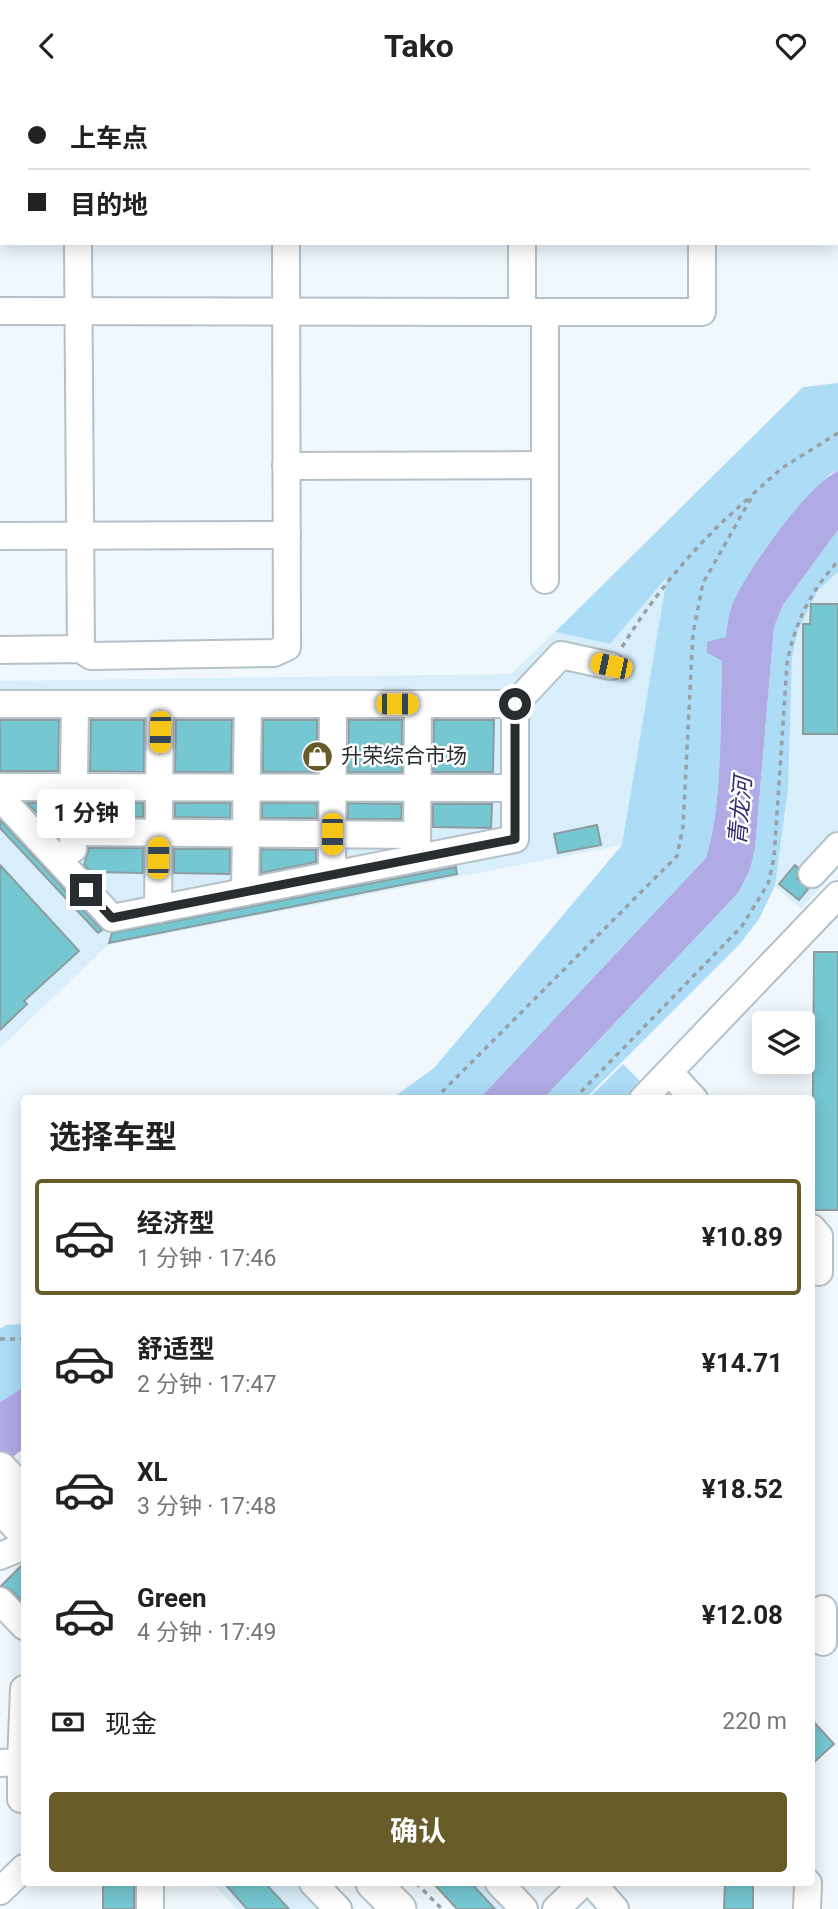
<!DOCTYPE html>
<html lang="zh">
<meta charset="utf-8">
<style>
body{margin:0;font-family:Roboto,"Noto Sans SC",sans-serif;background:#f6f6f6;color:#222;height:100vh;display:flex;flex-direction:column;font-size:26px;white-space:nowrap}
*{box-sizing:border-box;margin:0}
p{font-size:23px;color:#767676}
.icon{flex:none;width:38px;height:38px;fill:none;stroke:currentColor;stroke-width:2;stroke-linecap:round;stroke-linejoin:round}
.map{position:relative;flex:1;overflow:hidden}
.panel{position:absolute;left:21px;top:1004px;width:794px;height:791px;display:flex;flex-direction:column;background:#fff;border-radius:7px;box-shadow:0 4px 18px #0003}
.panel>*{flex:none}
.top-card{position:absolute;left:0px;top:0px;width:838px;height:154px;box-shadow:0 4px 18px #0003;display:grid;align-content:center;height:154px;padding:0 28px;background:#fff}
.fabs{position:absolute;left:752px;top:920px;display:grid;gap:14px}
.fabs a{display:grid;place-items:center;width:63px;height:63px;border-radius:7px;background:#fff;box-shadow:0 4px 18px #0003;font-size:35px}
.end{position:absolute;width:32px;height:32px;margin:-16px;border:9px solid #282d30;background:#fff;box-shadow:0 0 0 4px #fff}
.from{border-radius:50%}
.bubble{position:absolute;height:49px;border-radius:7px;background:#fff;box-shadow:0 4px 18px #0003;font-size:23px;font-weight:700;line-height:49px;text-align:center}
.car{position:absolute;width:21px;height:42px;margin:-21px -10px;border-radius:9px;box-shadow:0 0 5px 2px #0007;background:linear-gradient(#f5c518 24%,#345 0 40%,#f5c518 0 76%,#345 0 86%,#f5c518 0)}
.top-card b{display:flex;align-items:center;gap:24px;height:66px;font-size:26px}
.top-card b+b{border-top:2px solid #e0e0e0}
.top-card i{width:18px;height:18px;background:#222}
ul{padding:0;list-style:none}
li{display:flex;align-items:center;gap:21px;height:116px;margin:0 14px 10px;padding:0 14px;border:4px solid transparent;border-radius:7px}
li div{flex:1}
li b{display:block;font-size:26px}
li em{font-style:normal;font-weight:700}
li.selected{border-color:#675c28}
li>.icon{width:63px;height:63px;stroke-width:1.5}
h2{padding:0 28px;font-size:32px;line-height:84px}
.pay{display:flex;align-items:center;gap:18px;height:77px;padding:0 28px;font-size:26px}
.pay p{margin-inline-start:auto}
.primary-button{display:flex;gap:14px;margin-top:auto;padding:14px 28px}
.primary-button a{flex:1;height:80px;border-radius:7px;background:#675c28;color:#fff;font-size:28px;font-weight:700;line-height:80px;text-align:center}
header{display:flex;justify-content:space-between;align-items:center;height:91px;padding:0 28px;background:#fff;font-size:32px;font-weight:700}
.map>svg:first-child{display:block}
.built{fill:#d8eefa}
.green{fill:#addcf7}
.water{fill:#b0abe5}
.building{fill:#75c8d2;stroke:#8d9d9f;stroke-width:2}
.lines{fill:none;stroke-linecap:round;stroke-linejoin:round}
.minor-casing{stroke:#b4c1c9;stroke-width:30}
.major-casing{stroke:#b4c1c9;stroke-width:37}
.path{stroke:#99a0a4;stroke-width:3.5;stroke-dasharray:5 5;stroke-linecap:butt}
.minor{stroke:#fff;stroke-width:26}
.major{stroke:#fff;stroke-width:33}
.route{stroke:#282d30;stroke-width:9}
.labels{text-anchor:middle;stroke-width:5;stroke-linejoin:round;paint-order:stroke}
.poi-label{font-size:21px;fill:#282d30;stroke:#fff;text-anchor:start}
.water-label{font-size:23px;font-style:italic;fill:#372a6d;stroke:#fff}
</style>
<header><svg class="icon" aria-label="back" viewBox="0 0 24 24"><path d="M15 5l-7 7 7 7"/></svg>Tako<svg class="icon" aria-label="heart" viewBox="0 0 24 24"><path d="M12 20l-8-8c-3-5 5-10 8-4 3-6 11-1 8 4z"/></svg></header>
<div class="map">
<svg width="838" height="1818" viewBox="0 0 838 1818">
<rect width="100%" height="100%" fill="#f0f8fd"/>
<g class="built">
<path d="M838,481V777L801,818L775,795L788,698L792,567L798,539L805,521L818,499Z"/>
<path d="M667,485L622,754L108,854L0,957V590L511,583L555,541L610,553Z"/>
<path d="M213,1792H331L356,1818H236Z"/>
<path d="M434,1792H490L515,1818H459Z"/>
</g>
<g class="green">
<path d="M838,292V380L830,383C786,431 736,480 726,546L708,562L722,570C720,630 723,710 706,767L479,1008H391L434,977L622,754L667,486L610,553L555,541L803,296Z"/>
<path d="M838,439V481L818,499L798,539L792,567L788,698L775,795L759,828L739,854L585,1008H543L738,802L750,779L755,758L774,536L783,514Z"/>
<path d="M623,973L645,995L631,1008H588Z"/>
<path d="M24,1233V1296L0,1311V1238L6,1234Z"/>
</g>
<g class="water">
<path d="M838,380V439L783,514L774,536L755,758L750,779L738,802L543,1008H479L706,767C723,711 720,630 722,570L707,562V551L726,546C727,538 728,528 730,520C741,486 807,394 838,380Z"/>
<path d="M24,1296V1357L0,1376V1311Z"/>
</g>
<g class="building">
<path d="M811,513H838V643H803V533H810Z"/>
<path d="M0,629H59L58,680H0Z"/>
<path d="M91,629H144V681L90,680Z"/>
<path d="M176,629H232L231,681H175Z"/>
<rect x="263" y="629" width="54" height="52"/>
<path d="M349,629H402V681H348Z"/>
<path d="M434,629H494L493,681H433Z"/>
<path d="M27,712H58L57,745L52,739V721H36Z"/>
<path d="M89,712H143V726L89,725Z"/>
<path d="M175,712H231L230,727L175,726Z"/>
<rect x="262" y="712" width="55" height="15"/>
<path d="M348,712L402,713L401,728H348Z"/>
<path d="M433,713H492L491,737L433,736Z"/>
<path d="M0,729L102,839L98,842L0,737Z"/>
<path d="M597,734L601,754L558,762L554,743Z"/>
<path d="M89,757H143V782L91,781L84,774Z"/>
<path d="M174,758H230V783L174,782Z"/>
<path d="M261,758L316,759V771L261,782Z"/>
<path d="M0,774L79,860L24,910L27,913L0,939Z"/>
<path d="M795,774L798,777L797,788L808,798L799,809L779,793Z"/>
<path d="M456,776L457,783L109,852L112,842Z"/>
<path d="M814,861H838V1119H812Z"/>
<path d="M24,1472V1513L11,1499L1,1495Z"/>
<path d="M812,1629L834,1653L812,1673Z"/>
<rect x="103" y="1792" width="31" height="26"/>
<path d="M224,1792H265L289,1818H247Z"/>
<path d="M433,1792H471L495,1818H457Z"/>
<path d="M725,1792H753V1818H724Z"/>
</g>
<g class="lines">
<defs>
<g id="minor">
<path d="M78,0V2"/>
<path d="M285,0V2"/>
<path d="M523,2V0"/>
<path d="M703,2V0"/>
<path d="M78,152L81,558"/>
<path d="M0,220L522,221V152"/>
<path d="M527,221H702V152"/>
<path d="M545,221V489"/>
<path d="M286,375L545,374"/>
<path d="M0,445L287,444"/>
<path d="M0,559L81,558L91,565L274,562L287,556L286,152"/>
<path d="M0,613H515"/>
<path d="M0,696L514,697"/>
<path d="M0,706L112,827L515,748V613L561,564L611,575"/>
<path d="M73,741L417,744"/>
<path d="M73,758L75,613"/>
<path d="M417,762L418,613"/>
<path d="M812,783L838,755"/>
<path d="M332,784L333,613"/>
<path d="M245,801L248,613"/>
<path d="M158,818L160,613"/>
<path d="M669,981L694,1008"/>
<path d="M643,1008L838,804"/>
<path d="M812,1137L819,1145V1181"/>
<path d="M0,1465L24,1455"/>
<path d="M0,1510L24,1535"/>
<path d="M823,1518V1551"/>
<path d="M21,1671V1708"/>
<path d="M0,1672L21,1671L24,1598"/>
<path d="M150,1792V1818"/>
<path d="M313,1792L338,1818"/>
<path d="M499,1792L524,1818"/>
<path d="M592,1792L615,1818"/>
<path d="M0,1800L24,1777"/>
<path d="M556,1818L583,1792"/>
<path d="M807,1818L808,1792"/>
</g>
<g id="major">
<path d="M0,1378L24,1404"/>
<path d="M0,1415L24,1440"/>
<path d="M373,1792L399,1818"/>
</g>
</defs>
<use href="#minor" class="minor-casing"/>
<use href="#major" class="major-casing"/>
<g class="path">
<path d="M622,556C657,499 699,450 750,406"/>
<path d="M435,1008L677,765L683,736L693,542L703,492L754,402L782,377L838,342"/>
<path d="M574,1008L742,835L768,793L774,767L787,573C794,533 810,501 838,470"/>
<path d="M0,1248H24"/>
<path d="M416,1792L442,1818"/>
</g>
<use href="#minor" class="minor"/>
<use href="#major" class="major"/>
</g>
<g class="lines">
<path class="route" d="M86,799L112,827L515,748V613"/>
</g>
<defs>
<symbol id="shop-disc" viewBox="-11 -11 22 22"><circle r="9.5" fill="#675c28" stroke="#fff"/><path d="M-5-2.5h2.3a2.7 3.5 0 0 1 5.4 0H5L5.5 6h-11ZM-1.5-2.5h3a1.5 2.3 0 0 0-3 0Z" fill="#fff"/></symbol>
</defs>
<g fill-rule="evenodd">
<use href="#shop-disc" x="300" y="648" width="35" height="35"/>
</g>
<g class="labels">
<g class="poi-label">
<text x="341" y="672">升荣综合市场</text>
</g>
<g class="water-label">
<text transform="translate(740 720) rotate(-85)" y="8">青龙河</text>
</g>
</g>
</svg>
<div class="fabs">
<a><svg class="icon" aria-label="layers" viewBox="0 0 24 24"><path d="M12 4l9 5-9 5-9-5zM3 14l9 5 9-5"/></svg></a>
</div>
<i class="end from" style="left:515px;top:613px"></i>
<i class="end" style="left:86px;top:799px"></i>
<div class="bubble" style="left:37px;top:698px;width:98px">1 分钟</div>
<i class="car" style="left:611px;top:575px;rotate:282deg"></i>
<i class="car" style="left:397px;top:613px;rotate:90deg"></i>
<i class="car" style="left:160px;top:641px;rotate:181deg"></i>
<i class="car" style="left:332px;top:743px;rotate:180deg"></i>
<i class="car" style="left:158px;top:767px;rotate:1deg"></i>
<div class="top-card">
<b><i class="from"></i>上车点</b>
<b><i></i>目的地</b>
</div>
<section class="panel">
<h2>选择车型</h2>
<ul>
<li class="selected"><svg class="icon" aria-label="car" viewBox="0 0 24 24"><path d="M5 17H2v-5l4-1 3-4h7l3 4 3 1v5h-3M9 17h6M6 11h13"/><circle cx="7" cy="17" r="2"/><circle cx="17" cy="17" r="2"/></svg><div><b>经济型</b><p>1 分钟 · 17:46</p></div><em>¥10.89</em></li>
<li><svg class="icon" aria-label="car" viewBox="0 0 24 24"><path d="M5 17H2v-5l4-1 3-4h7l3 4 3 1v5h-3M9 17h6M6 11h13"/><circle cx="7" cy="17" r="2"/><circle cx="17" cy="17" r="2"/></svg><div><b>舒适型</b><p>2 分钟 · 17:47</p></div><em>¥14.71</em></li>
<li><svg class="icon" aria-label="car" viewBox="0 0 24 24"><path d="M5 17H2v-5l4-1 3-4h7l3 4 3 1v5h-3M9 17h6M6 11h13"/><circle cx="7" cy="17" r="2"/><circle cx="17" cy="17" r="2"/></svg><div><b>XL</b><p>3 分钟 · 17:48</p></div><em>¥18.52</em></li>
<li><svg class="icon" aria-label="car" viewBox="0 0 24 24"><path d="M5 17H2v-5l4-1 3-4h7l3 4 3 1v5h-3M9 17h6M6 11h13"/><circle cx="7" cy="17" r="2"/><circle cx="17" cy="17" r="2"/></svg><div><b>Green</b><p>4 分钟 · 17:49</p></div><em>¥12.08</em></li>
</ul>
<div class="pay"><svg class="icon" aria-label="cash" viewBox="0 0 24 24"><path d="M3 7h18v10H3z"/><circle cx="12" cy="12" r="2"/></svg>现金<p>220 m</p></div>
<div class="primary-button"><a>确认</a></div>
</section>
</div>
